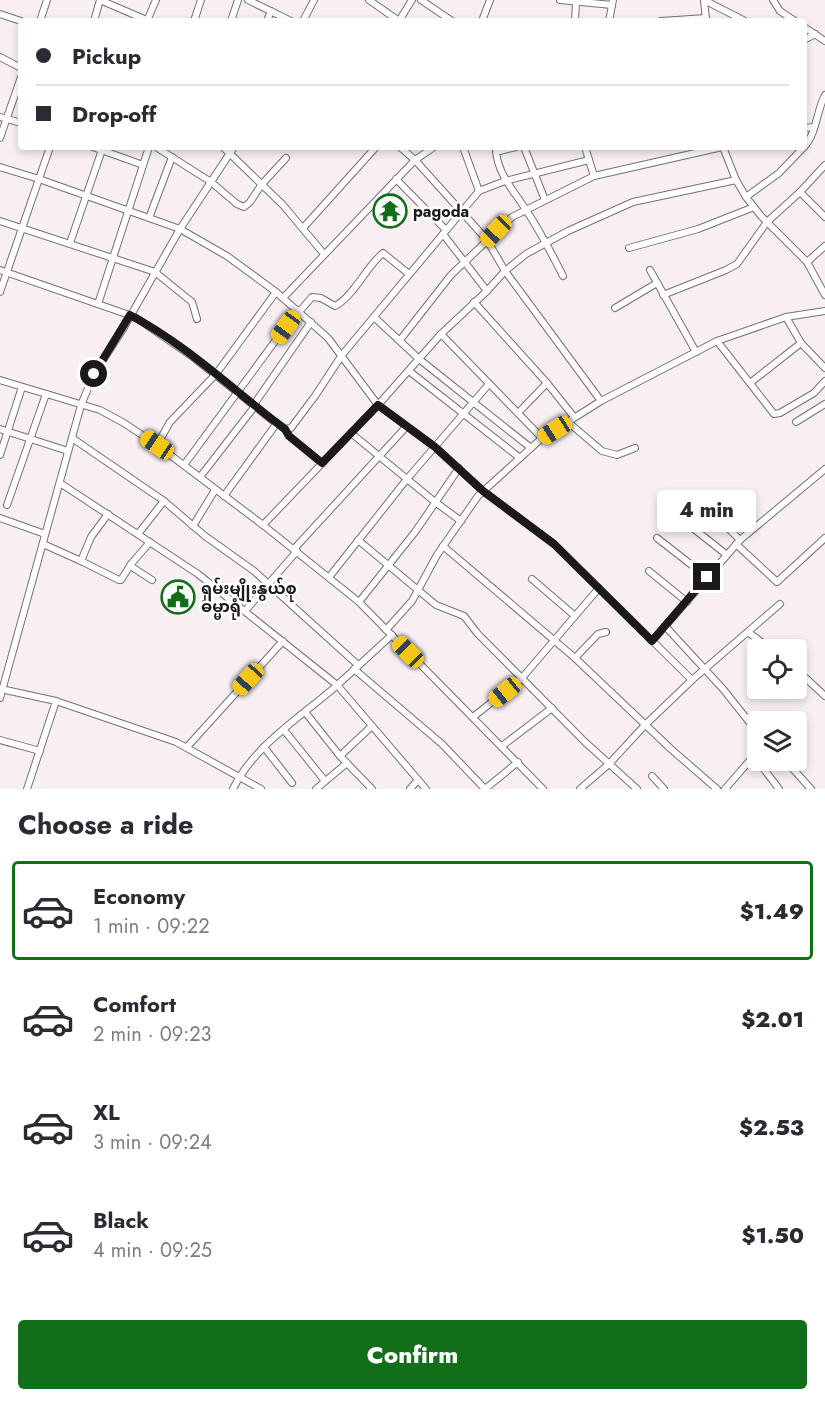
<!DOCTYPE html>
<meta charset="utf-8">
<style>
body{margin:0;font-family:Jost,"Noto Sans Myanmar",sans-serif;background:#f2f2f3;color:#2b2b33;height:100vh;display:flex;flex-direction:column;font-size:22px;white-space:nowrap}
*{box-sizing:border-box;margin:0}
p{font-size:20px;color:#7c7c81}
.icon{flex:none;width:33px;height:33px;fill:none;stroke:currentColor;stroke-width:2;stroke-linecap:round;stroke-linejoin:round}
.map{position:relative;height:789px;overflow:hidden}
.drawer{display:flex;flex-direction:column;background:#fff;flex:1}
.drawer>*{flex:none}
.banner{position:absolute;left:18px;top:18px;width:789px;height:132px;border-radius:6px;box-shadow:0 3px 9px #0003;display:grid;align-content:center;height:132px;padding:0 18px;background:#fff}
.controls{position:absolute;left:747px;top:639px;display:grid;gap:12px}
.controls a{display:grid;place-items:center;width:60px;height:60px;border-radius:6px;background:#fff;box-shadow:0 3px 9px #0003;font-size:30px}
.end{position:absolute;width:27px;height:27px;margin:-14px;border:8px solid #1c191a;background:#fff;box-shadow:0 0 0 3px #fff}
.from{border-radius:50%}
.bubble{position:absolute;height:42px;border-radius:6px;background:#fff;box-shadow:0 3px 9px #0003;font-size:20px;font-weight:800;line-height:42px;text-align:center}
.car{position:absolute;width:18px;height:36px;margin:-18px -9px;border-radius:8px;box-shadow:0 0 4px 2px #0007;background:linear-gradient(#f5c518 24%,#345 0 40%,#f5c518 0 76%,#345 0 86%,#f5c518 0)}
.banner b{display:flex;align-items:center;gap:21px;height:57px;font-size:22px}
.banner b+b{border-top:2px solid #e1e1e2}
.banner i{width:15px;height:15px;background:#2b2b33}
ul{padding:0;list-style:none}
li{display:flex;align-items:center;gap:18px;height:99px;margin:0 12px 9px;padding:0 6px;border:3px solid transparent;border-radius:6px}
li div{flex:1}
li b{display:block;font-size:22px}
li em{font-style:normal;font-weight:800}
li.current{border-color:#136e1a}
li>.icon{width:54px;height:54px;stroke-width:1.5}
h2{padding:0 18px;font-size:27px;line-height:72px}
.action{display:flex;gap:12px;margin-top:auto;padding:12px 18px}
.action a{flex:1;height:69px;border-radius:6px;background:#136e1a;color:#fff;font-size:24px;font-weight:800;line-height:69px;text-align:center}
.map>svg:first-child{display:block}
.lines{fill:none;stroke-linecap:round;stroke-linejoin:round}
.minor-casing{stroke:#786f72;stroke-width:8}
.minor{stroke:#fff;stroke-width:6}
.route{stroke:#1c191a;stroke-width:8}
.labels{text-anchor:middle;stroke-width:5;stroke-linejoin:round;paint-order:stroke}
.poi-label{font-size:16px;font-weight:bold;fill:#1c191a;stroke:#fff;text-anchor:start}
</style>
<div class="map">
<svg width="825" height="789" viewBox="0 0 825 789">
<rect width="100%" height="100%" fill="#f8eff2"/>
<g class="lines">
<defs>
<g id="minor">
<path d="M100,0L149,21"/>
<path d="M248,0L291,21"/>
<path d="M369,0L399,21"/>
<path d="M421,0L452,21"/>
<path d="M560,0L612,5"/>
<path d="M704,0L745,21"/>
<path d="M704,0L706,20"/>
<path d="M773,0L780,11L795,21"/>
<path d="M0,14L21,21"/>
<path d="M40,21L47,0"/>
<path d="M94,21L100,0"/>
<path d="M147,21L156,0"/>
<path d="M194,21L201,0"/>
<path d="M231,21L238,0"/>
<path d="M267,21L271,11"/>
<path d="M303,21L314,0"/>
<path d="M399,21L412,0"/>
<path d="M482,21L490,0"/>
<path d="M575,21L576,2"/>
<path d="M609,21L613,0"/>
<path d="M661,21L706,18"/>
<path d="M804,27L825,41"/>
<path d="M804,40L815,34"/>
<path d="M0,57L21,68"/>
<path d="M0,117L21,123"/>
<path d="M804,128L814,127"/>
<path d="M0,138L21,77"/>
<path d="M93,147L143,165"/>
<path d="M156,147L211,182L237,204L244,207L250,202L262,184L286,158"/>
<path d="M223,147L283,205L324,254"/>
<path d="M400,147L415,160L487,240L505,271L601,401"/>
<path d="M463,147L479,191"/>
<path d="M516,147L496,152C499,176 514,191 526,210C540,231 552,254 563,276"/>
<path d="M524,147L545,200"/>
<path d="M585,147L594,176"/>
<path d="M723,147L736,180L746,197L761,216L807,262L825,295"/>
<path d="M804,147C817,133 816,112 825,95"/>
<path d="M0,167L39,179L180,229L227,256L276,292L328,338L378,405L435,447L483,491L554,544L692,680"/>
<path d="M396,179L446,230"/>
<path d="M800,192L825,217"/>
<path d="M746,197L779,173L804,147"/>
<path d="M149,218L172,157"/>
<path d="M0,221L155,272L192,302L197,319"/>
<path d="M303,228L376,147"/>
<path d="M443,234L487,291"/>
<path d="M70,243L103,147"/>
<path d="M629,248L698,229L754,207"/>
<path d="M807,262L825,246"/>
<path d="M0,270L135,317L193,357L272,420L285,429L291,428L315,396L342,355L479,191L505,181L589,160"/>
<path d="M650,270L696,352"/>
<path d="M0,292L50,147"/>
<path d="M663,295L726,270L737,264L767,222L800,192L825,165"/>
<path d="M283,298L415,160L434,147"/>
<path d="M474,302L547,383L574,417"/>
<path d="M98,304L149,147"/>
<path d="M615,308L657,283"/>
<path d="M299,312L312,297L321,298L335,306C354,296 366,267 383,253L409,274"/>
<path d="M374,317L419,359L531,448"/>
<path d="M786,317L801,343L825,368"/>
<path d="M441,334L542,438"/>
<path d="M400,340L451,275L512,217L594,176L722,147"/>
<path d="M717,341L774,414L780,413L814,393L825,381"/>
<path d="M409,371L520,458"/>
<path d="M0,380L100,410L124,423L157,445L263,525L359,602L543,789"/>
<path d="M750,383L801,343"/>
<path d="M518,413L547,383"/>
<path d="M568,422L602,451L617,455L635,448"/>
<path d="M796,422L825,404"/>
<path d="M0,429L68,451"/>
<path d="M285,429L289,436L322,463"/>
<path d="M351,433L435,502L461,521"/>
<path d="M72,438L164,501L205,536L254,571L358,665"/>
<path d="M157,445L170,422L216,374L276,292"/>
<path d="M0,455L22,387"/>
<path d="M184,465L298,310"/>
<path d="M200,477L255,406L257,400L311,322"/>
<path d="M60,483L198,574L337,685L426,789"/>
<path d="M224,496L277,423"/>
<path d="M701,501L740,540"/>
<path d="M7,505L46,394"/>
<path d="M108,514L91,537L81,561L119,580H121L131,564"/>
<path d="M0,518L45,534"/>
<path d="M263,525L378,405L441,334L487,291L505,271L526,254L568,231L633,202L736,180"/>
<path d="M689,525L727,555"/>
<path d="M193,526L215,490"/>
<path d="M138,534L164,501"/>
<path d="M657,538L707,577"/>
<path d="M358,540L436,605L464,616L478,634L585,742L637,789"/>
<path d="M150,542L131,564L132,567L152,580"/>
<path d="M43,544L81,561"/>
<path d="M736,544L777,582L825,538"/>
<path d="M443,546L575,658L672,750L717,789"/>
<path d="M294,549L406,427"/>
<path d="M649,571L687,602"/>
<path d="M330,576L407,479L489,384"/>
<path d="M532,579L575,616"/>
<path d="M359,602L415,532L459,468"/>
<path d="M245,611L297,551"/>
<path d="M665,626L723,689L758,733"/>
<path d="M386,630L412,601L437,555L478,496L542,438L601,401L717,341L786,317L825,311"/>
<path d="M748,632L772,650"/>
<path d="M652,641L740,540L825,469"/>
<path d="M575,658L598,634L606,632"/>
<path d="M354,669L442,744L485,789"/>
<path d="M796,669L825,696"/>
<path d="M1,689L56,701L176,742L261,789"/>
<path d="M0,698L81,405L94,374L123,329L180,229L234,147"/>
<path d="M305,712L340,756L372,789"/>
<path d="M473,717L521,679L599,588"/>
<path d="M284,730L325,781"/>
<path d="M0,740L40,751"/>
<path d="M502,746L552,708"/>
<path d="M187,747L283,641"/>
<path d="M264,747L292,783"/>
<path d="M340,756L372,726"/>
<path d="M754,756L779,789"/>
<path d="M785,760L811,789"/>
<path d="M652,776L664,789"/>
<path d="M27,789L56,701"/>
<path d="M233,789C253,747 299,718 334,688C353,671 372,653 392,635"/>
<path d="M316,789L347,763"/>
<path d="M410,789L418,780"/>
<path d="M485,789L518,762"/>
<path d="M580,789L609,764L645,725L692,680L780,604"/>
<path d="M725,789L758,751"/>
</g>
</defs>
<use href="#minor" class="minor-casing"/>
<use href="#minor" class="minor"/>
</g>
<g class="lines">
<path class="route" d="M94,374L130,315C187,345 234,391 285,429L289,436L322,463L378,405L435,447L483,491L554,544L652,641L707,577"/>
</g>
<defs>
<symbol id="temple-ring" viewBox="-11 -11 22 22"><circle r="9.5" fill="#fff" stroke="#136e1a" stroke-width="1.5"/><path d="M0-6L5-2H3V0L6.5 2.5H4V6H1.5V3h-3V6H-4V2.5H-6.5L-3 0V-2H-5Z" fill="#136e1a"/></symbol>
<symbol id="civic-ring" viewBox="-11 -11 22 22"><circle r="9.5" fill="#fff" stroke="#136e1a" stroke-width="1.5"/><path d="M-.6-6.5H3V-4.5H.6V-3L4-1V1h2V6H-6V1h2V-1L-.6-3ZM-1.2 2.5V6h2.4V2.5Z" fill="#136e1a"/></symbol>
</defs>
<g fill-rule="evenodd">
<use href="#temple-ring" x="371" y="192" width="38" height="38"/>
<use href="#civic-ring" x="159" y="578" width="38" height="38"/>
</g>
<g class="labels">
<g class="poi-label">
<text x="413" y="217">pagoda</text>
<text x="201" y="594">ရှမ်းမျိုးနွယ်စု<tspan x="201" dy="18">ဓမ္မာရုံ</tspan></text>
</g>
</g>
</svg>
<div class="controls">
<a><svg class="icon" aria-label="locate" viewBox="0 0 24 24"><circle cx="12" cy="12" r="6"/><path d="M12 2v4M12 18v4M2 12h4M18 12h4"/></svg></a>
<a><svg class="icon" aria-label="layers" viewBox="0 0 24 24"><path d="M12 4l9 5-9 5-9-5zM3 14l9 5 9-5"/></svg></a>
</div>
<i class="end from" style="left:94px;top:374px"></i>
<i class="end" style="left:707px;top:577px"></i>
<div class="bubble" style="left:657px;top:490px;width:99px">4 min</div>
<i class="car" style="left:496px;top:231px;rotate:224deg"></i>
<i class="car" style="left:286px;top:327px;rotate:216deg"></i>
<i class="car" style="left:555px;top:430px;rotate:238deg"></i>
<i class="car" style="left:157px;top:445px;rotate:304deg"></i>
<i class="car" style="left:408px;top:652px;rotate:315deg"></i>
<i class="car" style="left:248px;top:679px;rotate:222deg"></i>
<i class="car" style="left:505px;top:692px;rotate:231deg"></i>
<div class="banner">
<b><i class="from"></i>Pickup</b>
<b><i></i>Drop-off</b>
</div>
</div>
<section class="drawer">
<h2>Choose a ride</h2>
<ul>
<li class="current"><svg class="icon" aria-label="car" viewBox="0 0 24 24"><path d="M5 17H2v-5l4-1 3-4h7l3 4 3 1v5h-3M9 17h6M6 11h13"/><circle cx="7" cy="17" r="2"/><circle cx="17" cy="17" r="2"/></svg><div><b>Economy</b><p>1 min · 09:22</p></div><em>$1.49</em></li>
<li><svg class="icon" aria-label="car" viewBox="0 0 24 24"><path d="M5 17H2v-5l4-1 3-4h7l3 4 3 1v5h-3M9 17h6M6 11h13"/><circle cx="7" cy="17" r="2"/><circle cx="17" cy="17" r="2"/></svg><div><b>Comfort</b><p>2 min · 09:23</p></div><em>$2.01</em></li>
<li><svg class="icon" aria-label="car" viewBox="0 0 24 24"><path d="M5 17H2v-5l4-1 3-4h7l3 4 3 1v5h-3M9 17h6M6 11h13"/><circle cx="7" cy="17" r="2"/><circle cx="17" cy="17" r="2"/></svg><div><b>XL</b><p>3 min · 09:24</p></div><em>$2.53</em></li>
<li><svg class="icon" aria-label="car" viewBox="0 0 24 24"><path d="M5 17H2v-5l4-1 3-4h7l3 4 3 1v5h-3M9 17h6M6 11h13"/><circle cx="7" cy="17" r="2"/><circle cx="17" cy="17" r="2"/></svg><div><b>Black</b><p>4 min · 09:25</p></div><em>$1.50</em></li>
</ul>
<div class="action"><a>Confirm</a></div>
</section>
